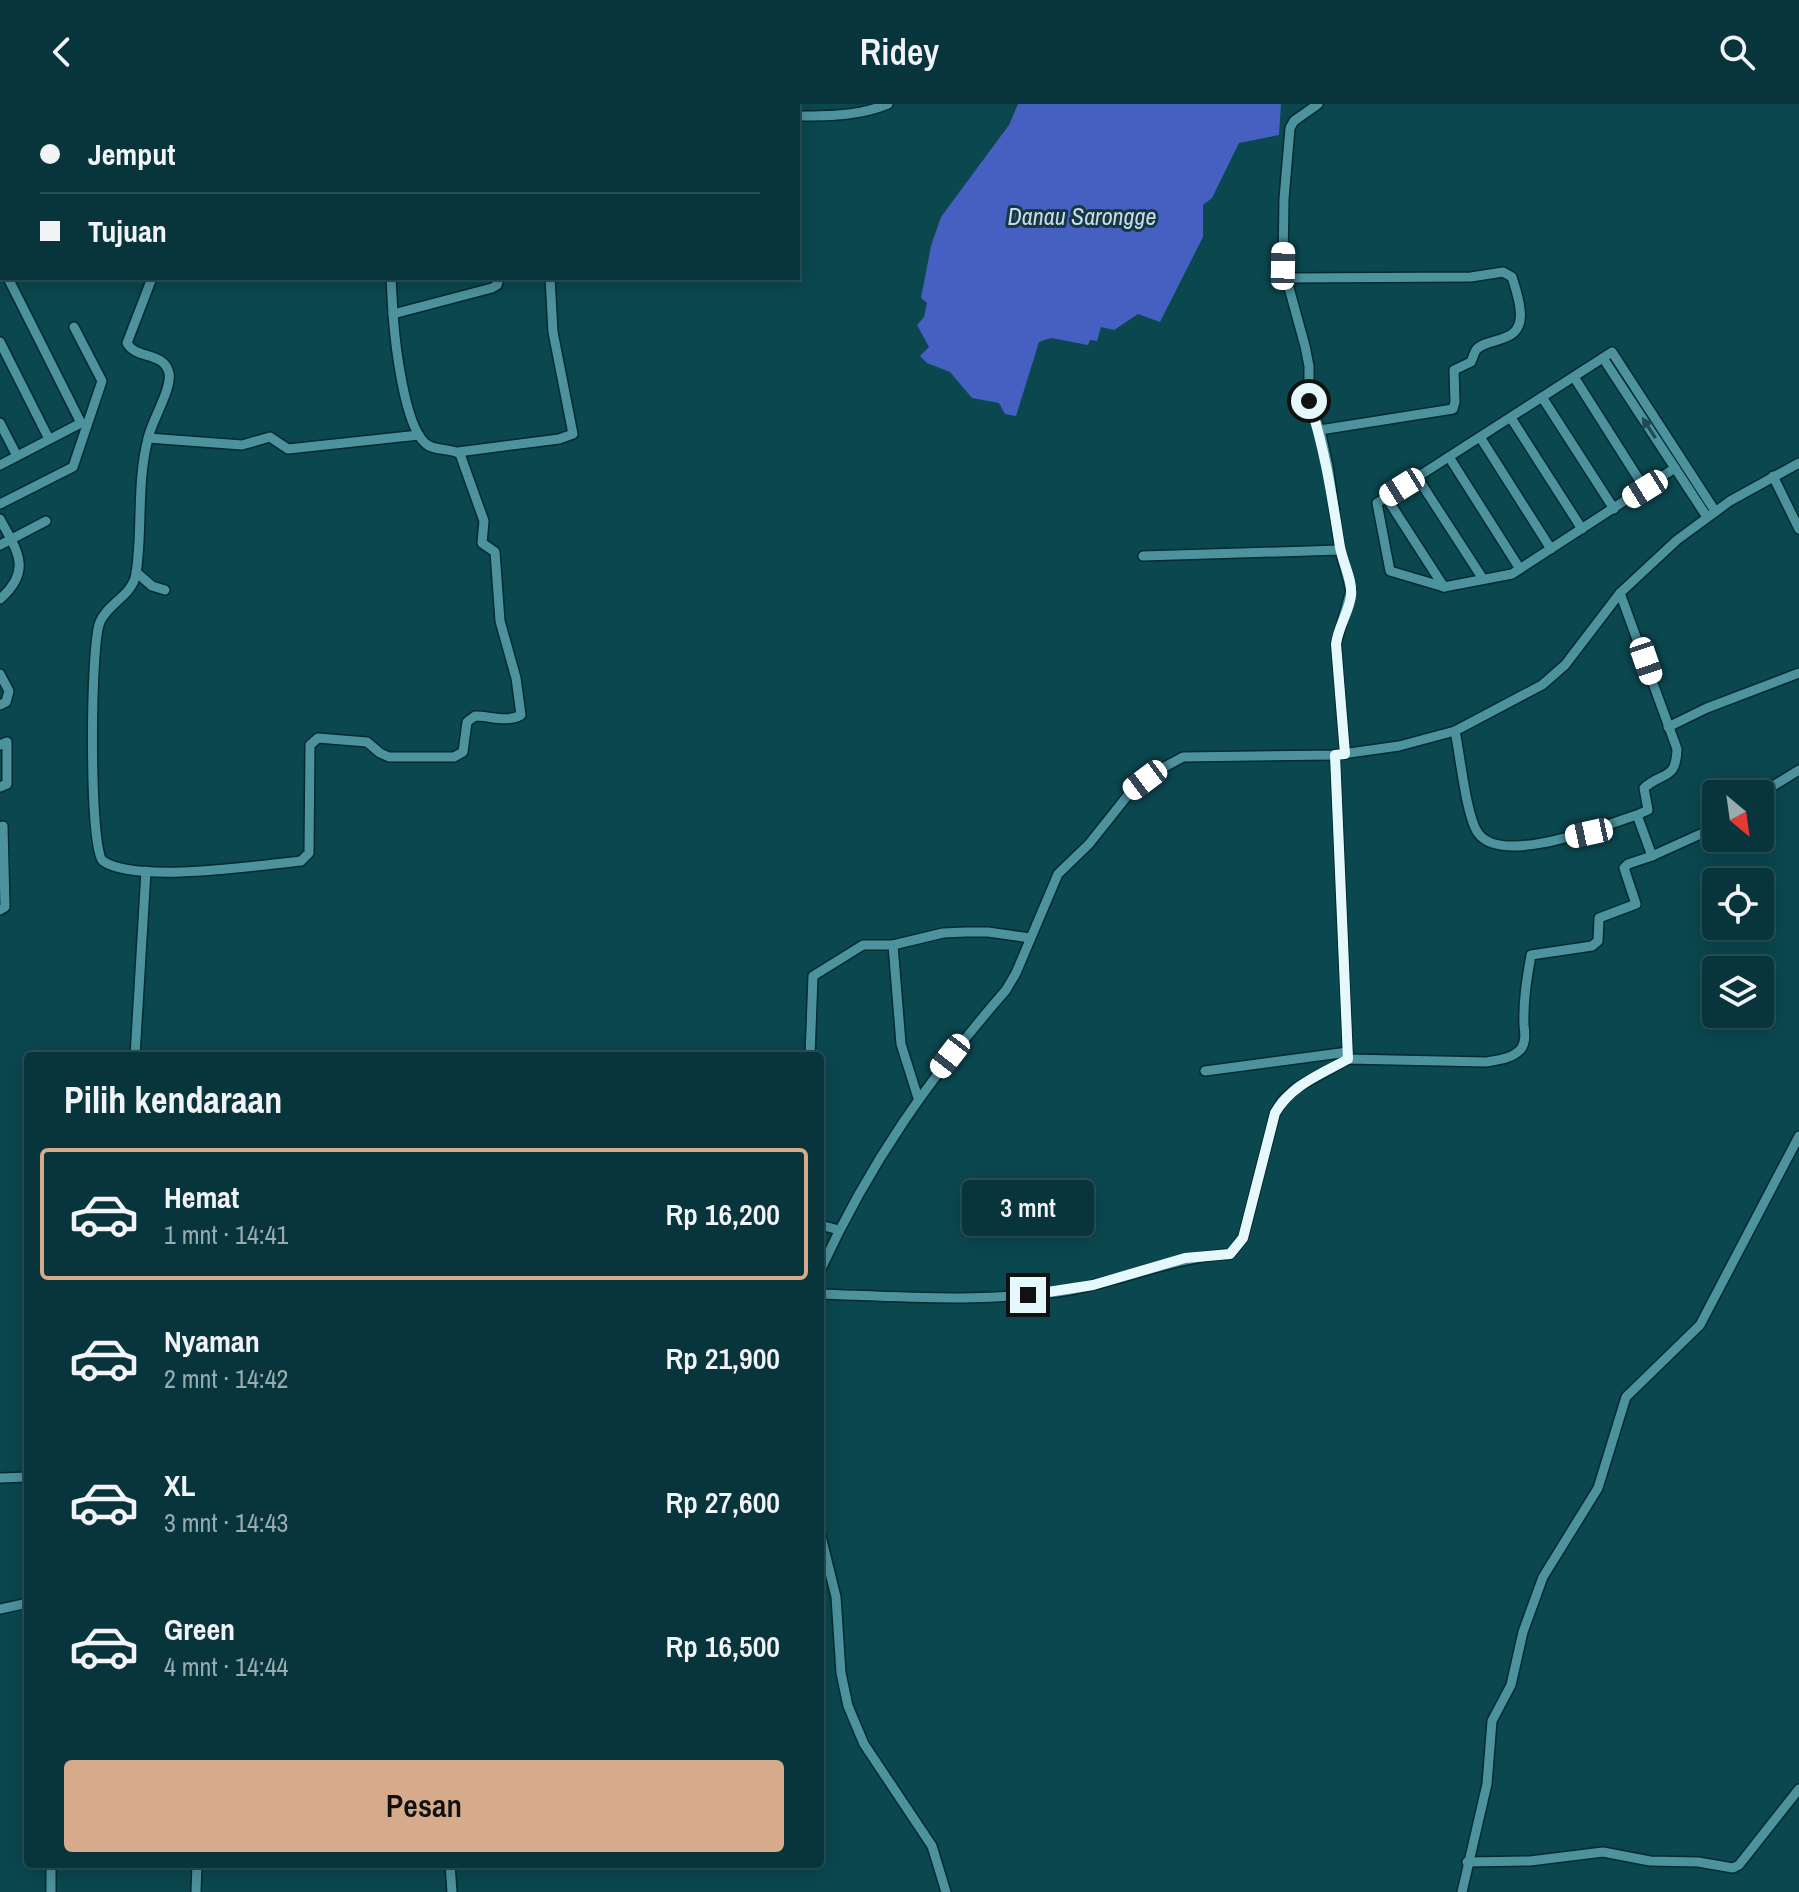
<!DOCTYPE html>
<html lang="id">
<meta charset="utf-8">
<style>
body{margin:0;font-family:"Archivo Narrow",sans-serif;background:#164046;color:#f1f3f6;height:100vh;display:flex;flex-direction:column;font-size:30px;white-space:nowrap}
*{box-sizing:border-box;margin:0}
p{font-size:26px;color:#98abaf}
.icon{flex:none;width:44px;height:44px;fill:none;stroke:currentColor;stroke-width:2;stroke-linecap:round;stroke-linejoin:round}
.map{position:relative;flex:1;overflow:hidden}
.sheet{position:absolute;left:24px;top:948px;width:800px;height:816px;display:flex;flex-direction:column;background:#08353b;border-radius:8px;box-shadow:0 4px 20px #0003,0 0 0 2px #295055}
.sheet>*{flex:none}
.top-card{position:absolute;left:0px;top:0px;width:800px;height:176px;box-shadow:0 4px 20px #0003,0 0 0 2px #295055;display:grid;align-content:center;height:176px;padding:0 40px;background:#08353b}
.needle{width:52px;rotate:151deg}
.controls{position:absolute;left:1702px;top:676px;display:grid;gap:16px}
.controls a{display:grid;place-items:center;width:72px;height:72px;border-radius:8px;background:#08353b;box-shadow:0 4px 20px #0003,0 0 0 2px #295055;font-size:40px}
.end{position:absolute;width:36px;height:36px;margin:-18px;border:10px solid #e5f9fd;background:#111;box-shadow:0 0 0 4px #111}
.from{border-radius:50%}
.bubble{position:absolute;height:56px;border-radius:8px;background:#08353b;box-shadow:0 4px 20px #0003,0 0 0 2px #295055;font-size:26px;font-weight:600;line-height:56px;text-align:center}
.car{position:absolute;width:24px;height:48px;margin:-24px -12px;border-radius:10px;box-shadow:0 0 6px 2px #0007;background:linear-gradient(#fff 24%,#345 0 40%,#fff 0 76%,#345 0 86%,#fff 0)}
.top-card b{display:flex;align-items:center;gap:28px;height:76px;font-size:30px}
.top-card b+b{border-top:2px solid #295055}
.top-card i{width:20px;height:20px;background:#f1f3f6}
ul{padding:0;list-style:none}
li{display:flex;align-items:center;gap:24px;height:132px;margin:0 16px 12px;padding:0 24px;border:4px solid transparent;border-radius:8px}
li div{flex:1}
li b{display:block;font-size:30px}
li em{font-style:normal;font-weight:600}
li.active{border-color:#d6ab8b}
li>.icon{width:72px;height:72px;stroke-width:1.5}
h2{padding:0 40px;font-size:36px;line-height:96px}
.button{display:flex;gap:16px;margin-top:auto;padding:16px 40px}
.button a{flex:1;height:92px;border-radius:8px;background:#d6ab8b;color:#111;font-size:32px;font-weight:600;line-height:92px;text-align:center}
header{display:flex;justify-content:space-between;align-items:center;height:104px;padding:0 40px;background:#08353b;font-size:36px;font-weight:600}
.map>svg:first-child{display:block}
.water{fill:#4560c1}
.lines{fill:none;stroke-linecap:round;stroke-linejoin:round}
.minor-casing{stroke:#032b30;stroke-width:12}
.minor{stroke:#4c939e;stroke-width:9}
.oneway{fill:#1f4c53}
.route{stroke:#e5f9fd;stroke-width:10}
.labels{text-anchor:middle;stroke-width:6;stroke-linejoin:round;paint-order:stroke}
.water-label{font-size:24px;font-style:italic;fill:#ced8f2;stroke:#143a40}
</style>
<header><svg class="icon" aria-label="back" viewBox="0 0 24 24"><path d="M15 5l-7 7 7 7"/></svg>Ridey<svg class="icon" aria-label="search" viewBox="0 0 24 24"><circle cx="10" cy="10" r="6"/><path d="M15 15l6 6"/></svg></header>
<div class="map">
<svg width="1799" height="1788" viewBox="0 0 1799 1788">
<rect width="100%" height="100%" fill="#0b474f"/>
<path class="water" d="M1018,0H1281L1279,31L1239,39L1212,94L1203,101V133L1160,218L1138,210L1114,226L1101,223L1097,237L1090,236L1088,241L1051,234L1039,238L1016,312L1005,310L999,299L972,294L950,268L927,259L920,252L929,243L917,221L924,213L927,199L921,194L931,142L941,113L1009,21Z"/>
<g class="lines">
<defs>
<g id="minor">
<path d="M162,0V2"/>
<path d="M779,0V2"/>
<path d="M1318,0L1294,17L1290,24L1284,95L1283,162L1305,242L1309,262V297L1320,326L1328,362L1340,446"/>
<path d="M613,2L617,0"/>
<path d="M798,12C829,12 859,12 888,0"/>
<path d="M0,57L2,61"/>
<path d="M0,149L2,148"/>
<path d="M0,157L2,161"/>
<path d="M152,174L127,239C136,256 164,247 169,269C172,284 153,315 149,331C136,376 143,425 136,470C132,492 108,499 100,518C90,539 89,748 103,757C136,780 260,761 301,757L309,749L310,641L318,634L367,638L380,649L389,653H454L463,648L467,618L475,612C491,612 507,619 521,611L516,574L500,517L495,448L482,439L484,417L460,350C450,343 434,348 425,339C404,320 395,238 393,210L492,184L497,181L499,174"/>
<path d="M391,174L393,210"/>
<path d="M1286,174L1471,173L1503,168L1512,173C1515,183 1519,194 1520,205C1525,242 1487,232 1476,246C1474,249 1473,254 1471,258L1454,266L1455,298L1453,305L1320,326"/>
<path d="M0,238L49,335"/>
<path d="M1603,254L1707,413"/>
<path d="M1574,273L1645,385"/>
<path d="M1542,293L1614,405"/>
<path d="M1511,314L1582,425"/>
<path d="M0,319L17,352"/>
<path d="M1480,333L1551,445"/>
<path d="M148,334L242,341L270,333L288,345L419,331"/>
<path d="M458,348L559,335L573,330L553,228L550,174"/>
<path d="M1449,353L1520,465"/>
<path d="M0,361L81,319L8,174"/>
<path d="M1675,364L1512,470L1444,483L1390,467L1377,399L1612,248L1715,407"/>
<path d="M1773,372L1799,425"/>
<path d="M1417,373L1483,475"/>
<path d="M1386,393L1444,483"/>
<path d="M0,400L73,363L102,277L74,223"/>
<path d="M0,415C17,447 33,466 0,495"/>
<path d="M0,441L46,417"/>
<path d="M1143,452L1340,446L1351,486L1336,540L1345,650"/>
<path d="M136,468L152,482L165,486"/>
<path d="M0,570L9,587L6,598L0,601"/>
<path d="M1668,623L1707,604L1799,569"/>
<path d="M1455,627C1460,650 1466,712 1478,729C1502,763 1605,721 1637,711"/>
<path d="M0,641L7,638V680L0,683"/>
<path d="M1335,651L1348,955"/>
<path d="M1760,690L1799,666"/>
<path d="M0,723L3,722L5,803L0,806"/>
<path d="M1652,752L1716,723"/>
<path d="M893,841L901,940L918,994"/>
<path d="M135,952L146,767"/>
<path d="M810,952L813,872L863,841H893L943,829L965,828H988L1030,834"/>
<path d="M1205,967L1348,948"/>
<path d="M820,1121L839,1126"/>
<path d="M820,1167C870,1058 928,976 1006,886L1016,869L1058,770L1089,740L1132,686L1157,667L1183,653L1335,651L1399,642L1455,627L1542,581L1565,561L1620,489L1677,436L1730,397L1799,359"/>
<path d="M820,1190C904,1193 987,1199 1070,1186C1125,1176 1173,1153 1230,1150L1243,1134L1275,1009L1282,997L1296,984L1348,955L1486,958C1498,956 1512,955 1521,945C1526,938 1525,929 1524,921C1523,897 1527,874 1531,851L1592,842L1598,837L1599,814L1636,800L1624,764L1628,760L1652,752L1637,711L1648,706L1644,684C1663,667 1676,677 1677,645L1620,489"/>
<path d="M0,1374L28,1373"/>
<path d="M820,1428L836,1493L841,1569L848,1602L864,1640L932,1742L946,1788"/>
<path d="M0,1505L28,1499"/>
<path d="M1467,1758L1530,1757L1603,1748L1650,1757L1698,1758L1733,1764L1739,1761L1799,1685"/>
<path d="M450,1760L452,1788"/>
<path d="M51,1788V1760"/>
<path d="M196,1788L197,1760"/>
<path d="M1462,1788L1487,1680L1492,1617L1511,1581L1523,1528L1543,1473L1598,1384L1626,1293L1700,1221L1799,1032"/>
</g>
</defs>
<use href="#minor" class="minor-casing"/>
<use href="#minor" class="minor"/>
</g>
<defs><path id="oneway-solid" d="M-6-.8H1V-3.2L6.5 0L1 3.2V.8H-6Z" transform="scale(2)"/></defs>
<use class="oneway" href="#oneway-solid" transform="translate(1649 324) rotate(-123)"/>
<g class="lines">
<path class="route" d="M1028,1191L1093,1181L1185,1154L1230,1150L1243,1134L1275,1009C1291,981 1321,970 1348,955L1335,651L1345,650L1336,540C1338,523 1349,508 1351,492C1353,477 1343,459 1340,443C1332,393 1325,345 1309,297"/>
</g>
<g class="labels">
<g class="water-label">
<text x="1082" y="121">Danau Sarongge</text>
</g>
</g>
</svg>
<div class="controls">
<a><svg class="needle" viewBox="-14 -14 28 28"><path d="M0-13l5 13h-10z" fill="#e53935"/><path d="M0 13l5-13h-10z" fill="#98abaf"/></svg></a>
<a><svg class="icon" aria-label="locate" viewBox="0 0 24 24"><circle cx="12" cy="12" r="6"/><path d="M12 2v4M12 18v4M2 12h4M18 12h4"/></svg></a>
<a><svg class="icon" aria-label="layers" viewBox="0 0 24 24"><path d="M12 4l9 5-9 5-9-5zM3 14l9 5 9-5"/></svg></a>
</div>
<i class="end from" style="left:1309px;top:297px"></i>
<i class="end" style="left:1028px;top:1191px"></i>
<div class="bubble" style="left:962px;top:1076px;width:132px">3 mnt</div>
<i class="car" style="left:1283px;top:162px;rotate:1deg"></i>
<i class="car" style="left:1402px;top:383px;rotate:238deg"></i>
<i class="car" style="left:1645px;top:385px;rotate:238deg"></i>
<i class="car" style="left:1646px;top:557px;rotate:161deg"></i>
<i class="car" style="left:1145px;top:676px;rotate:233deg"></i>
<i class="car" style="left:1589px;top:729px;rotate:258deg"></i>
<i class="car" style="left:950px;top:952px;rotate:218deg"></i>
<div class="top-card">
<b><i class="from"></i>Jemput</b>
<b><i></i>Tujuan</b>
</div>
<section class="sheet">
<h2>Pilih kendaraan</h2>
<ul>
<li class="active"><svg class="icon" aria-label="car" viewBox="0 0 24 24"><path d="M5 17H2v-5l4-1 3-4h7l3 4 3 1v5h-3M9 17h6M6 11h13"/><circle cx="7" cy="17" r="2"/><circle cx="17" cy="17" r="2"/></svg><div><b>Hemat</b><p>1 mnt · 14:41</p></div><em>Rp 16,200</em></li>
<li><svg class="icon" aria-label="car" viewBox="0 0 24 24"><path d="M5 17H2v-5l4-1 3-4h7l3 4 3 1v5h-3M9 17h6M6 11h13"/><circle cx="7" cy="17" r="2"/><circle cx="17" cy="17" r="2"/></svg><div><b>Nyaman</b><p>2 mnt · 14:42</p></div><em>Rp 21,900</em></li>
<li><svg class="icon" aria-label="car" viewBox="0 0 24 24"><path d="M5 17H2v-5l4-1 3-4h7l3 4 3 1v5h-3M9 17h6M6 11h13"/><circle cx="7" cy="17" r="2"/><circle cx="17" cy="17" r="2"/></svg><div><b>XL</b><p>3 mnt · 14:43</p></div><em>Rp 27,600</em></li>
<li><svg class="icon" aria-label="car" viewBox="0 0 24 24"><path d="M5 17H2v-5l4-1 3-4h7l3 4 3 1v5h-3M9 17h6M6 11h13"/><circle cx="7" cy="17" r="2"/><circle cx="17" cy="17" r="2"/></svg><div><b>Green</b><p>4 mnt · 14:44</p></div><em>Rp 16,500</em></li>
</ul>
<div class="button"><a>Pesan</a></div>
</section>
</div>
